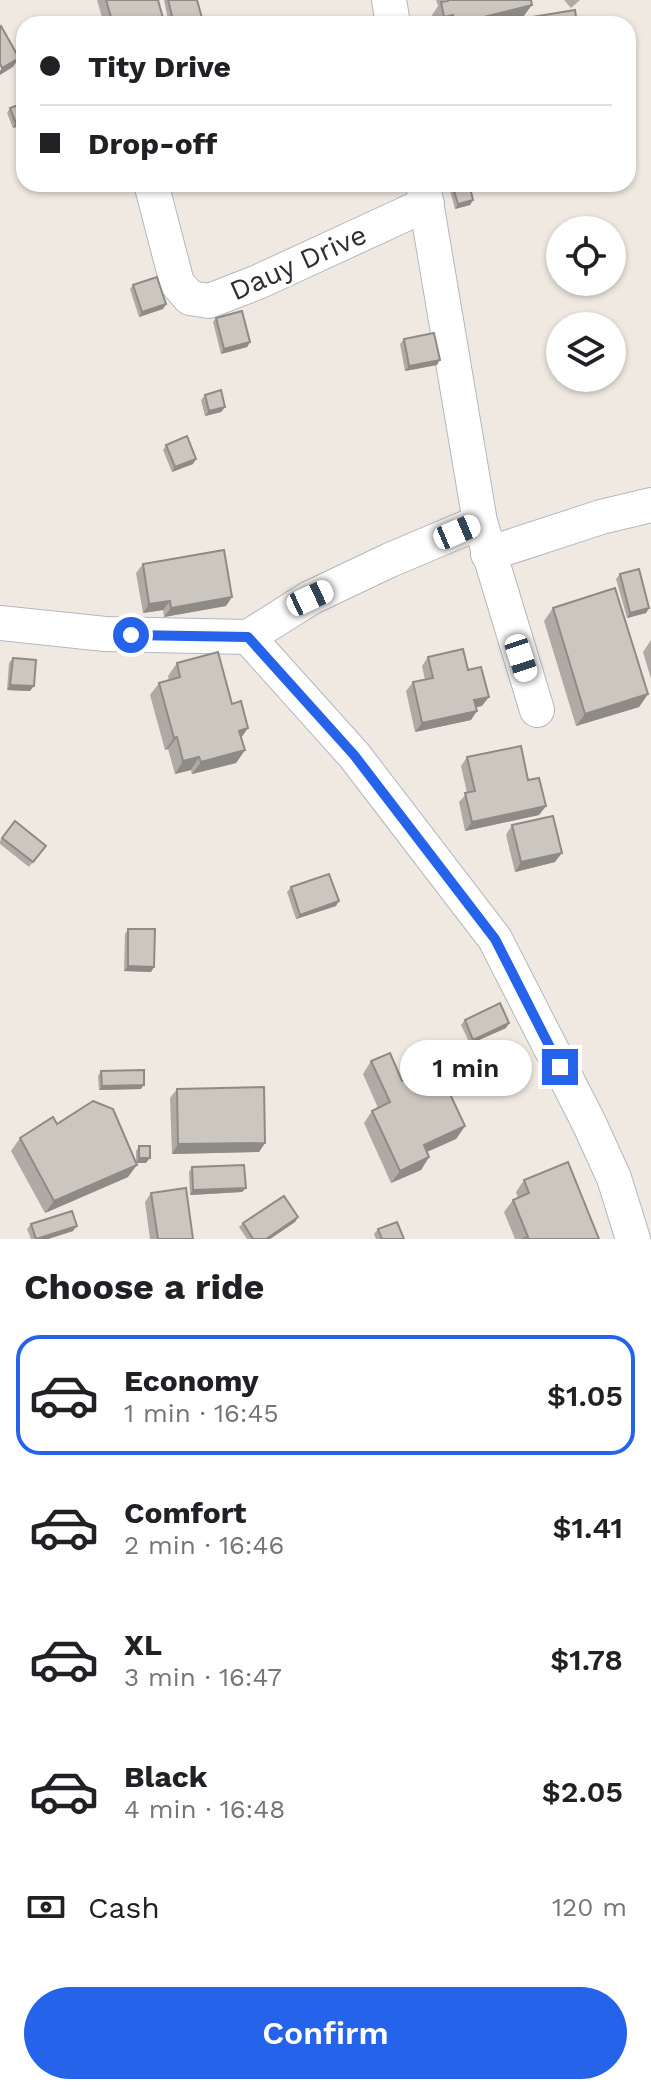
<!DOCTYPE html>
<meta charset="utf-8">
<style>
body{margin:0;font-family:"Work Sans",sans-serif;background:#f2f2f2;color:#202124;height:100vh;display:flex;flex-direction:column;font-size:30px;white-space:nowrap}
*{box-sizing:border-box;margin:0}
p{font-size:26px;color:#757577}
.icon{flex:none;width:44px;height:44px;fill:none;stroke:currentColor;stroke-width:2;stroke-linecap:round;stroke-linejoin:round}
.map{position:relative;height:1239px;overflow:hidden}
.details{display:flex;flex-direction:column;background:#fff;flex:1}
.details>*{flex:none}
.top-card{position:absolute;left:16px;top:16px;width:620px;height:176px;border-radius:24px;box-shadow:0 2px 6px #0004;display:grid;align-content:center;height:176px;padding:0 24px;background:#fff}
.buttons{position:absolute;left:546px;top:216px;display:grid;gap:16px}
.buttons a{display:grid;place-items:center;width:80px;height:80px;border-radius:50%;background:#fff;box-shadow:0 2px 6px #0004;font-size:40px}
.end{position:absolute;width:36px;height:36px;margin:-18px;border:10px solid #2563eb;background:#fff;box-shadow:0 0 0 4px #fff}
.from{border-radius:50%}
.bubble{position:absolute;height:56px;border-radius:28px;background:#fff;box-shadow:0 2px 6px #0004;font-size:26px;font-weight:600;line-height:56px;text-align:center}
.car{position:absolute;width:24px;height:48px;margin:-24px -12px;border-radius:10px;box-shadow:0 0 6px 2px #0007;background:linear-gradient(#fff 24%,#345 0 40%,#fff 0 76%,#345 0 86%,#fff 0)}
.top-card b{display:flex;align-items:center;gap:28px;height:76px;font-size:30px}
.top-card b+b{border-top:2px solid #e0e0e0}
.top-card i{width:20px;height:20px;background:#202124}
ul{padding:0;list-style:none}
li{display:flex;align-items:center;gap:24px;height:120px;margin:0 16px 12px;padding:0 8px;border:4px solid transparent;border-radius:24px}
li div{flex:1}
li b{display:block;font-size:30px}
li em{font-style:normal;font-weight:600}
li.current{border-color:#2563eb}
li>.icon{width:72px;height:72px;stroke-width:1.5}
h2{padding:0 24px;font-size:36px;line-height:96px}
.pay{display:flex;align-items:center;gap:20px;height:88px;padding:0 24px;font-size:30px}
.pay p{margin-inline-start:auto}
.button{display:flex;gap:16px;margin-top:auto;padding:16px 24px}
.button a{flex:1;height:92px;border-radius:48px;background:#2563eb;color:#fff;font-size:32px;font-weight:600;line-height:92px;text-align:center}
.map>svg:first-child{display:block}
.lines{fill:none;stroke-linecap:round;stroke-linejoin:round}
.minor-casing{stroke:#b4b7c1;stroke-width:36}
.minor{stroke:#fff;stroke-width:34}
.wall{fill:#afaba4}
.shaded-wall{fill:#8e8b86}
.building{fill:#cbc7bf;stroke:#8e8b86;stroke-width:2}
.route{stroke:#2563eb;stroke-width:10}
.labels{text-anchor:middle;stroke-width:6;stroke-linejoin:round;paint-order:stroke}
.street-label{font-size:28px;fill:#2e2e2e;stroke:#fff}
</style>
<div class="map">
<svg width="651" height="1239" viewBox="0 0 651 1239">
<rect width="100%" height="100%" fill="#efe9e1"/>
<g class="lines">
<defs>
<g id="minor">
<path d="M389,0L393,24"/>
<path d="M423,184L480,522L537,710"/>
<path d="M152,187L177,283L190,298L209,301L258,282L427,204"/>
<path d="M488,554L601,517L651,505"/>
<path d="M0,623L105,634L248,637"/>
<path d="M248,637L354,755L495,939L589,1123L614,1178L633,1239"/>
<path d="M248,637L310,598L390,560L480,522"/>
</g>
</defs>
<use href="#minor" class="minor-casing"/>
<use href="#minor" class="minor"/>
</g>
<g class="wall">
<path d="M97,0H158L164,22L163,24H104Z"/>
<path d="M164,0H197L202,18L198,23L193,24H169Z"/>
<path d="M436,0H531L523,17L495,24H434L432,15L438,6Z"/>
<path d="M564,0H580L571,8Z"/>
<path d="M24,103V125L13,128L7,113L10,108Z"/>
<path d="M451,184H469L473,200L470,205L455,209L449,187Z"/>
<path d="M133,285L166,304L163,309L139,317L130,289Z"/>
<path d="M216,318L250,342L247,347L221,354L213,322Z"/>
<path d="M404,339L437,365L405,371L400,344Z"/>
<path d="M205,395L225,407L221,412L205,416L201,400Z"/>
<path d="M166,445L193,464L172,472L163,450Z"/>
<path d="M143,564L232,597L226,606L164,617L163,610L143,613L136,573Z"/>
<path d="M620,574L649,608L646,613L627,618L616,579Z"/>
<path d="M553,608L648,694L639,707L576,726L544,621Z"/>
<path d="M651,640V679L643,652Z"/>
<path d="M428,657L468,670L482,706L476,707L471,720L415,732L406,691L413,682L425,680L422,666Z"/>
<path d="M13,658L30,691L7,690L9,663Z"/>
<path d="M177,663L241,738L245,750L236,763L192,774L191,770L175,774L168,749L165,750L150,695L159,683L169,680L168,676Z"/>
<path d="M467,757L528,780L546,806L539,815L465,831L459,802L467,793L461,766Z"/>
<path d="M15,821L46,846L29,867L0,844V841Z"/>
<path d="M512,825L555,862L515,872L506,835Z"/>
<path d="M291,887L336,906L296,919L287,892Z"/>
<path d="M128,929L151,972L124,971L125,934Z"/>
<path d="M465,1020L509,1023L506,1028L470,1044L461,1025Z"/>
<path d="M371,1061L402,1081L465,1126L456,1139L427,1152L429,1157L421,1170L391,1183L364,1123L372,1111L378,1108L363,1074Z"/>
<path d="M101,1071L141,1089L99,1090L98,1076Z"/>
<path d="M177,1089L265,1143L259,1152L172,1154L170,1098Z"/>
<path d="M57,1124L128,1177L45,1213L11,1151L20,1138Z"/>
<path d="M139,1146L146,1163H136V1151Z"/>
<path d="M192,1167L246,1188L242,1192L190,1195L189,1172Z"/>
<path d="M524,1180L599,1239H515L504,1212L513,1200L518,1198L516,1192Z"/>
<path d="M151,1193L193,1239H150L145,1202Z"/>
<path d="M298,1217L295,1222L270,1239H247L239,1227L243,1223Z"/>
<path d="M31,1224L73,1231L48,1239H31L27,1229Z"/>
<path d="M378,1229L404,1239H376L374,1234Z"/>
</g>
<g class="shaded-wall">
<path d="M532,5L523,17L495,24H454Z"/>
<path d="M453,15L447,24H439L444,17Z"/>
<path d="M202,18L198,23L177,24Z"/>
<path d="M19,58L13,67L0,75V71L2,68Z"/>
<path d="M24,121V124L13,128L16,123Z"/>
<path d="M473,200L470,205L455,209L458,204Z"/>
<path d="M166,304L163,309L139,317L142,312Z"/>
<path d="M250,342L247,347L221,354L224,349Z"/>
<path d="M440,360L437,365L405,371L409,366Z"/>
<path d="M225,407L221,412L205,416L209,411Z"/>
<path d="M196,459L193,464L172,472L175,467Z"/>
<path d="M232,597L226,606L164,617L171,608Z"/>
<path d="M170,601L163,610L143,613L149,604Z"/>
<path d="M649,608L646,613L627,618L630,613Z"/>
<path d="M10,685L34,686L30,691L7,690Z"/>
<path d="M648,694L639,707L576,726L585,714Z"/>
<path d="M489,697L482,706L468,709L474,700Z"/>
<path d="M477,711L471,720L415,732L422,723Z"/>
<path d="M248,728L239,741V731Z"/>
<path d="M177,737L168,749L165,750L174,738Z"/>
<path d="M245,750L236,763L192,774L201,762Z"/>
<path d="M199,757L191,770L175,774L183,761Z"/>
<path d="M546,806L539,815L465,831L472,822Z"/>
<path d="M562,853L555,862L515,872L521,862Z"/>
<path d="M339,901L336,906L296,919L300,915Z"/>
<path d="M128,966L154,967L151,972L124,971Z"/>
<path d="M509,1023L506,1028L470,1044L473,1040Z"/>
<path d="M144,1085L141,1089L99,1090L102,1086Z"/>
<path d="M465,1126L456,1139L415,1157L424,1145Z"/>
<path d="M265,1143L259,1152L172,1154L178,1144Z"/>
<path d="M429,1157L421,1170L391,1183L400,1171Z"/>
<path d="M139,1158H150L146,1163H136Z"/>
<path d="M137,1165L128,1177L45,1213L54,1201Z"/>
<path d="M246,1188L242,1192L190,1195L193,1190Z"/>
<path d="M298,1217L295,1222L270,1239H266Z"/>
<path d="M77,1226L73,1231L48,1239H37Z"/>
</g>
<g class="building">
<path d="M106,0H158L164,22L156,24H113Z"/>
<path d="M168,0H197L202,18L174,24Z"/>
<path d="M448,0H531L532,5L455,24L453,15L444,17L441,2L448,1Z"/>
<path d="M575,10L577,24H527L526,18Z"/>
<path d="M1,26L19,58L2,68L0,64V27Z"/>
<path d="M24,103V121L16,123L10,108Z"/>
<path d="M452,184H469L473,200L458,204Z"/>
<path d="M157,277L166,304L142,312L133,285Z"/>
<path d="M242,311L250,342L224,349L216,318Z"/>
<path d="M434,333L440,360L409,366L404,339Z"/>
<path d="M221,390L225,407L209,411L205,395Z"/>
<path d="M187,436L196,459L175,467L166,445Z"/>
<path d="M224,550L232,597L171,608L170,601L149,604L143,564Z"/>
<path d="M639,569L649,608L630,613L620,574Z"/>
<path d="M615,588L648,694L585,714L553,608Z"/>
<path d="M463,649L468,670L481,667L489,697L474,700L477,711L422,723L413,682L433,678L428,657Z"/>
<path d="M218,652L232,704L241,701L248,728L239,731L245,750L201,762L199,757L183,761L177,737L174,738L159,683L180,677L177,663Z"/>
<path d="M13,658L36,660L34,686L10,685Z"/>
<path d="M521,746L528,780L539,778L546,806L472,822L465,793L475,791L467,757Z"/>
<path d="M553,816L562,853L521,862L512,825Z"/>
<path d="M15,821L46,846L33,862L2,838Z"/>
<path d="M329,874L339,901L300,915L291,887Z"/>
<path d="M128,929H155L154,967L128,966Z"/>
<path d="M500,1003L509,1023L473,1040L465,1020Z"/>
<path d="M390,1053L402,1081L436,1064L465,1126L424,1145L429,1157L400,1171L372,1111L390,1102L371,1061Z"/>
<path d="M144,1070V1085L102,1086L101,1071Z"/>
<path d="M264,1087L265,1143L178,1144L177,1089Z"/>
<path d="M93,1101L113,1109L137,1165L54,1201L20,1138L53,1117L57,1124Z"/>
<rect x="139" y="1146" width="11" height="12"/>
<path d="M568,1162L599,1239H522L528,1237L513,1200L529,1193L524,1180Z"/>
<path d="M244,1165L246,1188L193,1190L192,1167Z"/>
<path d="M186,1188L193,1239H158L151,1193Z"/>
<path d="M284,1196L298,1217L266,1239H253L243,1223Z"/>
<path d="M72,1211L77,1226L36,1239L31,1224Z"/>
<path d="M397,1222L404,1239H382L378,1229Z"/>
</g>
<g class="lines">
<path class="route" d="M131,635L248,637L354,755L495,939L560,1067"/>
</g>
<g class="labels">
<g class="street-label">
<text transform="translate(298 262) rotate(-24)" y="10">Dauy Drive</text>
</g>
</g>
</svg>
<div class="buttons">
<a><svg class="icon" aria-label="locate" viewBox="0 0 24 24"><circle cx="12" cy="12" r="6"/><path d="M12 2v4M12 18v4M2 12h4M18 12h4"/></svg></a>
<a><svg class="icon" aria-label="layers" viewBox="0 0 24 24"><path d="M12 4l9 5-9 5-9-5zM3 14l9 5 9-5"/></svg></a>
</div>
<i class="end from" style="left:131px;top:635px"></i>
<i class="end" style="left:560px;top:1067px"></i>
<div class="bubble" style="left:400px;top:1040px;width:132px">1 min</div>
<i class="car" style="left:457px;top:532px;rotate:67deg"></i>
<i class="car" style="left:310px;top:598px;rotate:65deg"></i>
<i class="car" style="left:521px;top:658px;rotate:162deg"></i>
<div class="top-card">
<b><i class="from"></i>Tity Drive</b>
<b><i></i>Drop-off</b>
</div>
</div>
<section class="details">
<h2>Choose a ride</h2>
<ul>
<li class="current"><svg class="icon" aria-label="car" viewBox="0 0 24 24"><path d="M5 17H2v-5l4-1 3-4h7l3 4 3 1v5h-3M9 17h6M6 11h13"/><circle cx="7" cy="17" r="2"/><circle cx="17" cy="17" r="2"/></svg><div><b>Economy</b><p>1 min · 16:45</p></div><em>$1.05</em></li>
<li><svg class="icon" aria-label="car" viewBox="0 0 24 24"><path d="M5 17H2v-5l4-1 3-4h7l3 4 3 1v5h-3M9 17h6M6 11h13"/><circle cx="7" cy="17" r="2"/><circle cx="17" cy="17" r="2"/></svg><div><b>Comfort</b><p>2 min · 16:46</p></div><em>$1.41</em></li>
<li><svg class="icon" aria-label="car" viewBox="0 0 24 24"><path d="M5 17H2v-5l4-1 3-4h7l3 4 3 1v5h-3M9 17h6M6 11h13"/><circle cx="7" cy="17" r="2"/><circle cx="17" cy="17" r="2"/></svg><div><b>XL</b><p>3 min · 16:47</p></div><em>$1.78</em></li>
<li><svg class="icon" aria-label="car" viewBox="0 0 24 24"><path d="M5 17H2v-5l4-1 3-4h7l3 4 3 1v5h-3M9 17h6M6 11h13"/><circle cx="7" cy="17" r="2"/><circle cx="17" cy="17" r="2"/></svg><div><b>Black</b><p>4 min · 16:48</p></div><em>$2.05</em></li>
</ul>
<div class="pay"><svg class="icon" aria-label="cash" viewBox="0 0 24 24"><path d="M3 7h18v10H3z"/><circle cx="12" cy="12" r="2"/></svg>Cash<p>120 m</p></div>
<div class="button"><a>Confirm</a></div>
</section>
